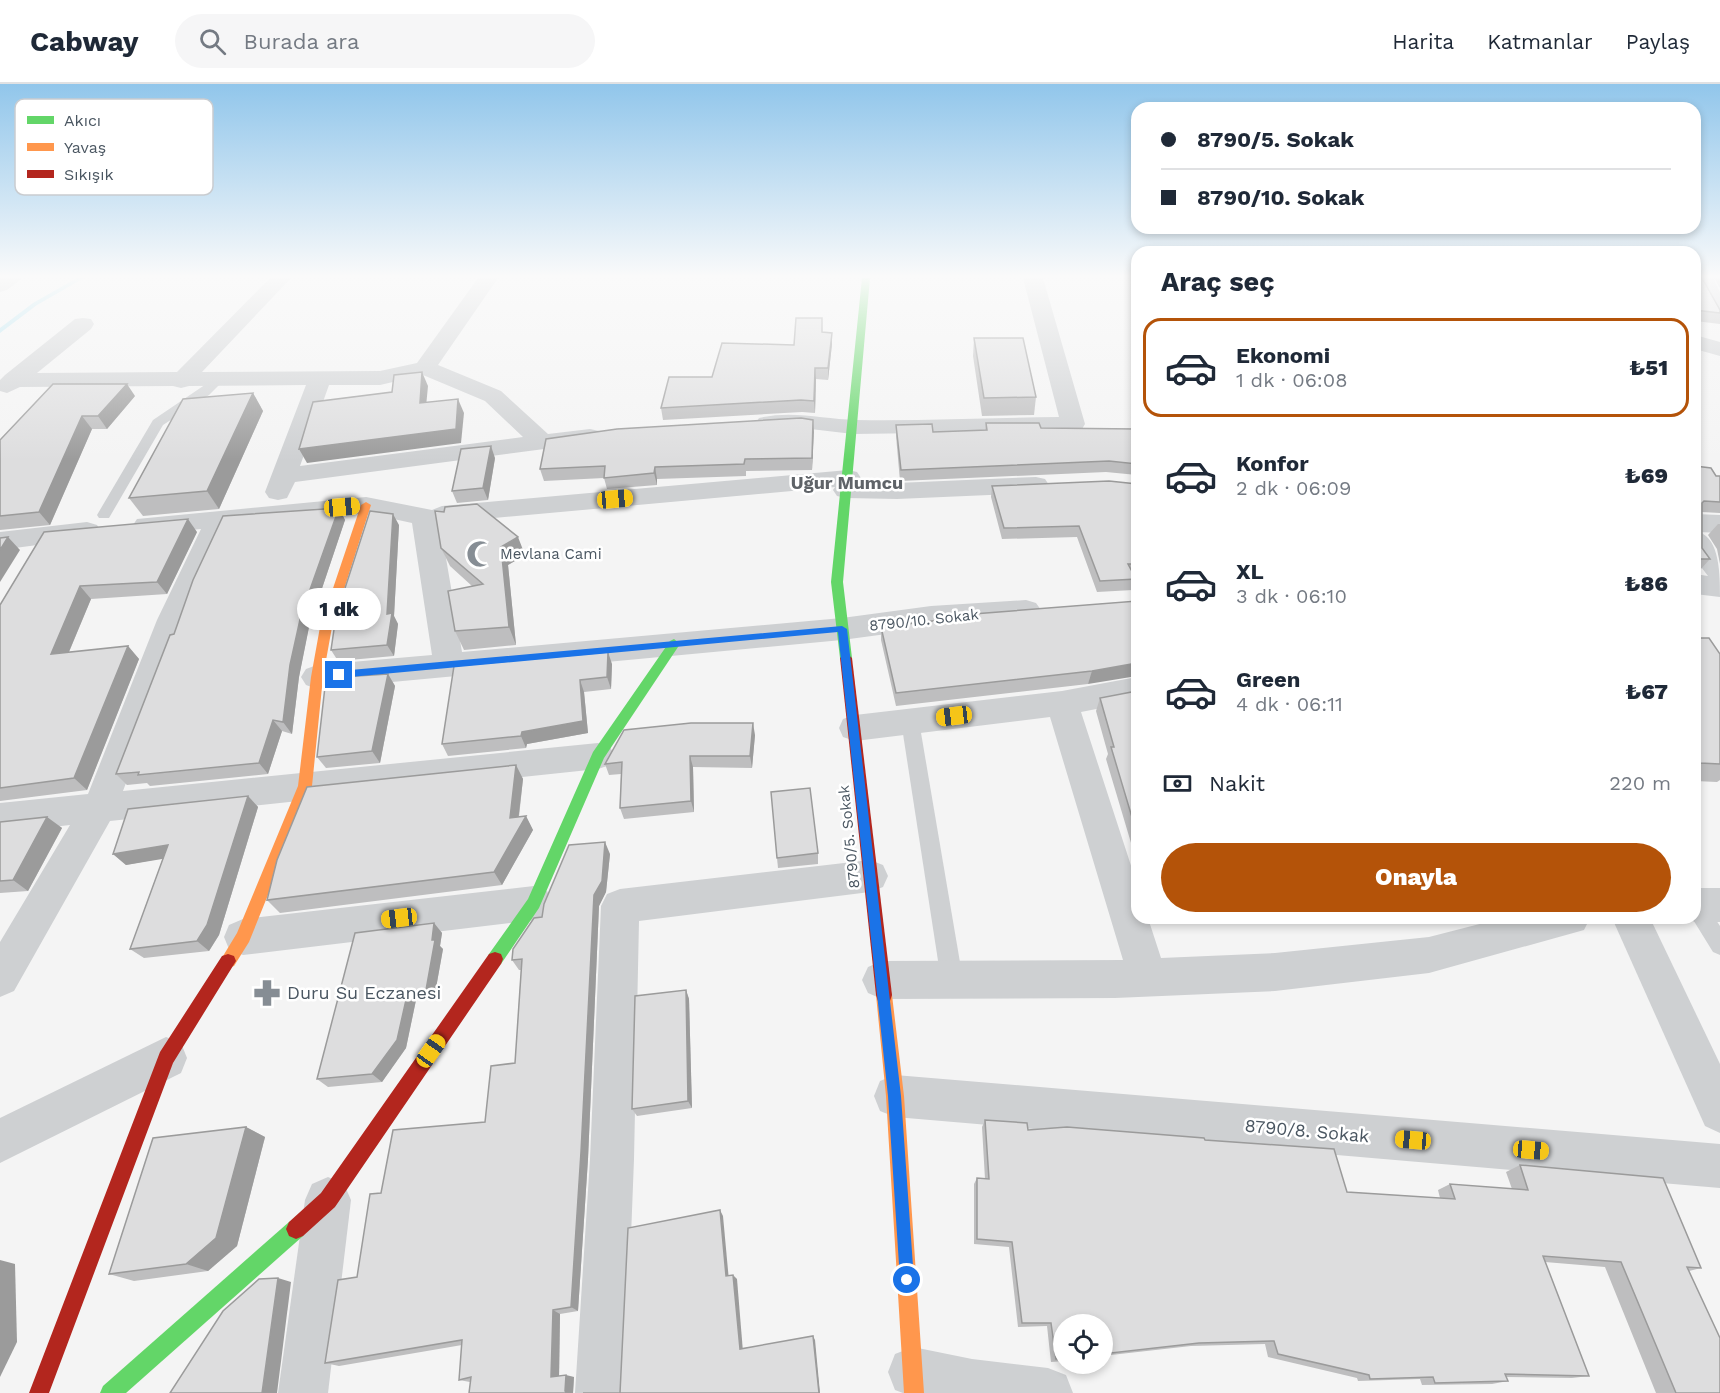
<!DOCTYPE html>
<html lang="tr">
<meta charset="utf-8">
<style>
body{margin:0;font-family:"Work Sans",sans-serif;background:#f6f6f7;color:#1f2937;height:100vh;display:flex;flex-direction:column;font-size:22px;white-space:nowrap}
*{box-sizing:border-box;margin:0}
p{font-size:20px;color:#747a83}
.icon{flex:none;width:33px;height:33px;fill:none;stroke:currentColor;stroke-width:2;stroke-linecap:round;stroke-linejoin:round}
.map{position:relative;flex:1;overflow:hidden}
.sheet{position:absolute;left:1131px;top:162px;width:570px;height:678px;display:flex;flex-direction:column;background:#fff;border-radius:18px;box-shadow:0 3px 9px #0003}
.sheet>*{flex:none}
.hud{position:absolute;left:1131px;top:18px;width:570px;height:132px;border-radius:18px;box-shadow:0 3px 9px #0003;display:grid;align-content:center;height:132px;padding:0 30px;background:#fff}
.buttons{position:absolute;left:1053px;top:1230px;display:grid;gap:12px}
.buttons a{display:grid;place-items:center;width:60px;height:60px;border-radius:50%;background:#fff;box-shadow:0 3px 9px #0003;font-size:30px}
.end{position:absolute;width:27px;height:27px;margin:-14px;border:8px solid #1a73e8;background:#fff;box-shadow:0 0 0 3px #fff}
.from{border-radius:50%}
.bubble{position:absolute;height:42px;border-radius:21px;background:#fff;box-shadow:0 3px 9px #0003;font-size:20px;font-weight:800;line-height:42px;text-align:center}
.car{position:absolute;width:18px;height:36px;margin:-18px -9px;border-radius:8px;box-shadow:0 0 4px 2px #0007;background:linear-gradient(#f5c518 24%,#345 0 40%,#f5c518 0 76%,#345 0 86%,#f5c518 0)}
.hud b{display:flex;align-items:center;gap:21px;height:57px;font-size:22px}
.hud b+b{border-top:2px solid #e0e1e3}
.hud i{width:15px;height:15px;background:#1f2937}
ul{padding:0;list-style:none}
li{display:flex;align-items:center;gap:18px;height:99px;margin:0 12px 9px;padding:0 18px;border:3px solid transparent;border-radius:18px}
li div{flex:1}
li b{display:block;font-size:22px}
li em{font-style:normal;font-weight:800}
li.selected{border-color:#b45309}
li>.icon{width:54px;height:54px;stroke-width:1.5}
h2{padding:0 30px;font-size:27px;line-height:72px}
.pay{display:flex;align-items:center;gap:15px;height:66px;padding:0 30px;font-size:22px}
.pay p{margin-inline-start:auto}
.button{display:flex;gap:12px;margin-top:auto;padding:12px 30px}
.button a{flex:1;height:69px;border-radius:36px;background:#b45309;color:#fff;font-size:24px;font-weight:800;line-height:69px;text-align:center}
header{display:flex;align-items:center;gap:36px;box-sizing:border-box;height:84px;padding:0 30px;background:#fff;border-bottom:2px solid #e0e1e3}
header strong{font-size:28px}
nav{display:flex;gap:33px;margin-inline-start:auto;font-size:21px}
.search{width:420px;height:54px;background:#f6f6f7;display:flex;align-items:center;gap:15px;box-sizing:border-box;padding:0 21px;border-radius:33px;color:#747a83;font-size:22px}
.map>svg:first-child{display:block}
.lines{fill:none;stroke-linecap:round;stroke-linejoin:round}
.stream{fill:#aee2f0;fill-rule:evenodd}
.lane{fill:#ced0d2;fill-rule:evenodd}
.street{fill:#ced0d2;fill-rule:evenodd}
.fast{fill:#63d668;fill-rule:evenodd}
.slow{fill:#ff974d;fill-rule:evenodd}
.jam{fill:#b3261e;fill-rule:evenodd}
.wall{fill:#bebebf}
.shaded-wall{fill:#9b9b9b}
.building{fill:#ddddde;stroke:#9b9b9b;stroke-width:1.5}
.route{fill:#1a73e8}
.labels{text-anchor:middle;stroke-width:5;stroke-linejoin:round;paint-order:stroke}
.poi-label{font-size:15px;fill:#4a5661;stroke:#fff;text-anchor:start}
.street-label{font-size:15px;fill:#4a5661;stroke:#fff}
.far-district-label{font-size:18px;font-weight:bold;fill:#5f6368;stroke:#fff}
.near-poi-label{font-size:18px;fill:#4a5661;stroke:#fff;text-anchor:start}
.near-street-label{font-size:18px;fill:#4a5661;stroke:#fff}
.key{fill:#fff;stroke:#c9ccd0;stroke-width:1.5}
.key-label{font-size:16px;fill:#4a5661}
</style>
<header>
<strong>Cabway</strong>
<div class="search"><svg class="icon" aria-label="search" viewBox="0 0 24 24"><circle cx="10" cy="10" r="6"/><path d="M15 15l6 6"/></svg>Burada ara</div>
<nav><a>Harita</a><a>Katmanlar</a><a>Paylaş</a></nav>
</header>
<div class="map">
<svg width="1720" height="1309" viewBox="0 0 1720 1309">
<rect width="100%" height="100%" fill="#f4f4f4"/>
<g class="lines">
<path class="stream" d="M77,194H84L37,221L0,249V244L33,219Z"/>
<g class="lane">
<path d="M218,292L224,296L209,311L163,341L109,434H99L97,431L153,336Z"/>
<path d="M910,630L916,632L919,637L963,896L960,903L952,906L944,903L941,896L901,637L904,632Z"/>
<path d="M1695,812L1702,815L1720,842V871L1713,868L1692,834H1695Z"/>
</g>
<g class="street">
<path d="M0,194H23L7,206L0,208Z"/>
<path d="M270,194H291L202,288L380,287L417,279L478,194H498L438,281L501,307L548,350L590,345L599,347L602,352L599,357L590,359L295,398L287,414L278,416L269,414L265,408L306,301L189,302L181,304L173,302L20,303L7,309L0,307V296L5,291L75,235L83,234L91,235L94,240L91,245L37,289L177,288ZM423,291L485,317L523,353L300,382L329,301H380Z"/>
<path d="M1023,194H1043L1085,340L1082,345L1073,347L853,350L802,344L768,346L759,344L756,339L759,334C792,326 823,335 856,336C923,337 991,334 1059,333Z"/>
<path d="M1695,194H1713L1720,208V235L1712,234L1709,229L1695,199Z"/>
<path d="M1695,251L1720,258V272L1695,265Z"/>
<path d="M848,386L857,388L861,394L858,398L897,399L1036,393L1045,395L1049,401L1045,407L1036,409L897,415L846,414L837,412L833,406L835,403L440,439L462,568L842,534L931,522L1026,516L1036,519L1041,526L1036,533L1026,536L931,544L842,556L317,605L306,601L301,593L306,585L317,581L432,571L412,439L366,429L230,442L187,536L123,707L598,659L610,663L615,672L610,681L598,685L110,737L14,907L0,913V858L70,741L0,749V719L88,710L157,536L201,445L147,450L137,447L133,441L137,435L366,413L432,426L442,422Z"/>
<path d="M1695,430L1720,431V449L1699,448C1720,455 1720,491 1720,513L1695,510V490L1708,492L1695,475Z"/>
<path d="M87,438L97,441L101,447L97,453L0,466V448Z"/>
<path d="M1137,593V617L1081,628L1137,800V834H1148L1161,874L1275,869L1429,853L1503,834H1590L1584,846L1429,889L1275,907L1115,914L882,915L868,909L862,896L868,883L882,877L1123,876L1050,633L855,657L843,653L839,644L843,635L855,631L1062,607Z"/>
<path d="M870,776L883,781L888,792L883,803L870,808L639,837L634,1075L625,1309H575L590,1075L601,822L607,810L620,805Z"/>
<path d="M534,802L547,807L553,819L547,831L534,836L243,871L229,865L224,853L229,841L243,835Z"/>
<path d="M1695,804H1720V838H1695L1685,834H1695Z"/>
<path d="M1612,834H1650L1720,980V1049L1705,1042Z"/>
<path d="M166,953L181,959L187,974L181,989L0,1079V1034Z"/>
<path d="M895,991L1720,1060V1104L895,1033L880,1027L874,1012L880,997Z"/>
<path d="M328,1093L344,1100L351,1116L328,1309H278L305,1116L312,1100Z"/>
<path d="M913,1263L972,1275L1048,1284L1066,1291L1073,1309H903L895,1306L888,1288L895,1270Z"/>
</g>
<g class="fast">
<path d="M862,194H870L843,498L852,574L846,579L840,574L831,498Z"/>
<path d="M674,555L680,560L604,674L539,824L501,880L495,882L489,880L487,875L489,870L528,815L593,668L670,557Z"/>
<path d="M296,1135L303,1138L306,1145L303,1152L126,1309H100L103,1302L289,1138Z"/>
</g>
<g class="slow">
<path d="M366,418L371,421L332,543L323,593L312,702L249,858L234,882L228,884L222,882L220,877L237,849L298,702L311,593L320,543L361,421Z"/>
<path d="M884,903L890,905L892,911L904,1012L924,1309H904L886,1012L876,911L878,905Z"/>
</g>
<g class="jam">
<path d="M846,569L852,574L892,911L890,917L884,919L878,917L876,911L840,574Z"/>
<path d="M495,868L501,870L503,875L501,880L335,1123L303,1152L296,1155L289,1152L286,1145L289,1138L321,1109L489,870Z"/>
<path d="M228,870L234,872L236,877L173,979L49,1309H29L160,968L222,872Z"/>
</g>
</g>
<g class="wall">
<path d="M1695,194L1720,226V240L1695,237Z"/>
<path d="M1714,194H1720V204Z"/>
<path d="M823,248L832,260L828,296L816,295L815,329L802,328L663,336L661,324L794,261Z"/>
<path d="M974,254L1036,313L1034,331L982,332L973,272Z"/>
<path d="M1137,298V320L1134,309Z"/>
<path d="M253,309L263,327L219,425L143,432L129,414Z"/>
<path d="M135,312L107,345H92L50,441L0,446V356Z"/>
<path d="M813,336L812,386L746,387V392L657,395V401L607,405L604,394L544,397L540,385Z"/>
<path d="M986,339L1041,344L1137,345V391L1106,388L900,397L896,352V341L933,348L985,346Z"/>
<path d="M495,374L488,416L457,419L452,407Z"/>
<path d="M1695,382L1716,392H1720V429L1702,428V464L1710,475L1700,486H1695Z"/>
<path d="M1137,400V490L1134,491L1136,495L1133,506L1097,508L1077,453L1002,455L991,413L992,402Z"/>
<path d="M339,424L345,436L309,543L299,593L292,650L282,647L268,690L150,702L147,699L127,701L116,690L174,550Z"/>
<path d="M1718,440H1720V480L1717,465L1708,451Z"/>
<path d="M399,441L394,532L398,540L394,572L338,577L331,566Z"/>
<path d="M197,448L167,510L91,515L69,568L128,562L139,575L87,706L0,717V521Z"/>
<path d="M441,464L525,471L508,481L516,561L464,566L455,547L472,502L450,482Z"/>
<path d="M1137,517L1088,600L896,622L881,556V543L948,536V532Z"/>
<path d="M1695,554L1720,570V696L1717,698L1695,697Z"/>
<path d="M612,580L611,605L584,608L588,649L527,660L526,664L448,672L442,660Z"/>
<path d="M388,590L395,602L380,679L326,684L317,673Z"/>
<path d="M1137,607V779L1106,675L1108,670L1096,627L1100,614Z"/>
<path d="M755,651L752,684L693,683L694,728L624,735L620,724L621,690L609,691L605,680Z"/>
<path d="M516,681L523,695L519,733L526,732L533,746L502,801L280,829L267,816Z"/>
<path d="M248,712L258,723L219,851L209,867L144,874L130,865L163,774L126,781L113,770Z"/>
<path d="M47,733L62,744L28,807L0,809V738Z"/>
<path d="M818,769V780L778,784L777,774Z"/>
<path d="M610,770L606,808L599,822L588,1075L578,1227L560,1230L559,1292L574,1293L573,1309L470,1298L459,1296L462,1261L339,1282L325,1279L357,1193L381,1109L485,1038L515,979L521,886H519L512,876L542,833Z"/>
<path d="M434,839L442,849L440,862L443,865L434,915L416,916L406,964L382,998L328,1003L317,995Z"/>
<path d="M686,906L689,915L692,1024L637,1032L632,1025Z"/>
<path d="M985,1036L1028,1046L1205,1056L1347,1108L1440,1114L1438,1106L1450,1100L1512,1105L1506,1088L1520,1081L1701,1184L1689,1187L1720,1309H1656L1605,1183L1545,1178L1589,1292L1572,1294L1506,1293L1508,1297L1492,1300L1422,1301L1420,1295L1358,1297L1357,1294L1268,1273L1265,1260L1191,1262L1102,1272V1240H1064V1277L1051,1278L1047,1242L1018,1243L1009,1163L974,1160V1100L977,1094L985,1095L982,1043Z"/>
<path d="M246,1043L265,1053L237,1162L208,1187L134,1197L109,1190Z"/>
</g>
<g class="shaded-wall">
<path d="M832,249V260L828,296V284Z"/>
<path d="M815,284L816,295L815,329L814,317Z"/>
<path d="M422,288L428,302L425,333L420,319Z"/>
<path d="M127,300L135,312L107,345L98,332Z"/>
<path d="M253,309L263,327L219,425L207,407Z"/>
<path d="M458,315L464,329L461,359L307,379L299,365Z"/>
<path d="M82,332L92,345L50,441L39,428Z"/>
<path d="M813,336L814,348L812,386V374Z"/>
<path d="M491,362L495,374L488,416L483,404Z"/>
<path d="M655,383L657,395V401L654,389Z"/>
<path d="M339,424L345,436L309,543L299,593L292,650L283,638L290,581L301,531Z"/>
<path d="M393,430L399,441L394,532L398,540L394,572L387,561V530Z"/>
<path d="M188,435L197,448L167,510L157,498Z"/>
<path d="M8,453L20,466L0,498V466Z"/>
<path d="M518,453L525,471L508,481L516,561L509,543L501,463Z"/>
<path d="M80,502L91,515L63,582L51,570Z"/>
<path d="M128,562L139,575L87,706L74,694Z"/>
<path d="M608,568L612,580L611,605L607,593Z"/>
<path d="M1137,579V592L1088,600L1092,587Z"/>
<path d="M388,590L395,602L380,679L372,667Z"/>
<path d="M580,596L584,608L588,649L527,660L526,664L521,652L522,648Z"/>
<path d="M273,636L282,647L268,690L259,679Z"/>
<path d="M753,639L755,651L752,684L750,672Z"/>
<path d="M690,672L693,683L694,728L691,717Z"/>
<path d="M516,681L523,695L517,746L526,732L533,746L502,801L494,788L510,734Z"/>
<path d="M248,712L258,723L219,851L209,867L197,857Z"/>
<path d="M47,733L62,744L28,807L13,796Z"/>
<path d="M605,758L610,770L606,808L599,822L588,1075L578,1227L571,1223L594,811Z"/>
<path d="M168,761L180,772L126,781L113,770Z"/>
<path d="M434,839L442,849L440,862L443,865L434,915L426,906Z"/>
<path d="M686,906L689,915L692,1024L688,1017Z"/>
<path d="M408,907L416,916L406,964L382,998L372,990Z"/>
<path d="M246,1043L265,1053L237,1162L208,1187L186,1180Z"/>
<path d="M720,1126L723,1132L729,1197L726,1192Z"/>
<path d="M0,1176L15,1180L17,1258L0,1293Z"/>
<path d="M733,1191L737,1195L743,1268L740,1265Z"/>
<path d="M278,1194L291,1198L277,1309H262Z"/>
<path d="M553,1226L560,1230L559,1295L551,1293Z"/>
<path d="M813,1252L815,1256L820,1309H819Z"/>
<path d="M566,1291L574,1293L573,1309H567L565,1307Z"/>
</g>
<g class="building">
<path d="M1695,194H1702L1720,226V229L1695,226Z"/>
<path d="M796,234H822V248L832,249L828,284H815L814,317L801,316L661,324L669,293H712L722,259L794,261Z"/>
<path d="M974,254H1023L1036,313L984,314Z"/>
<path d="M422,288L420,319L458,315L456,345L299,365L313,318L392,308L394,291Z"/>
<path d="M53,300H127L98,332H82L39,428L0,432V356Z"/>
<path d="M253,309L207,407L129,414L183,315Z"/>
<path d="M801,334L813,336L812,374L745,375L744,380L655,383L654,389L604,394L605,382L540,385L546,355L617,345Z"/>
<path d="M986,339H1039L1041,344L1137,345V380L1109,377L901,386L896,341L932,340L933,348L987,346Z"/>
<path d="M491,362L483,404L452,407L461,365Z"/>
<path d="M1695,382L1711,384L1716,392H1720V418L1704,417L1702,419V464L1710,475H1695Z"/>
<path d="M1109,397L1137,400V480H1128L1136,495L1100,497L1079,442L1004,444L992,402Z"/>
<path d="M477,420L518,453L501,463L509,543L455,547L448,507L483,500L441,464L435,427L444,428L445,423Z"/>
<path d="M339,424L301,531L290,581L283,638L273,636L259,679L138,691L139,688L116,690L170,551L174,550L193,496L223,432Z"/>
<path d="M370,427L393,430L387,530L392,529L387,561L331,566L336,532Z"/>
<path d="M188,435L157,498L80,502L51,570L128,562L74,694L0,704V521L44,448Z"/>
<path d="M8,453L0,466V454Z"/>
<path d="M1137,517V579L1092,587L896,609L881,543L949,535L948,532Z"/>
<path d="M1695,554H1709L1720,570V680L1700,679L1695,672Z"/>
<path d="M608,568L607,593L580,596L583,637L522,648L521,652L442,660L454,582Z"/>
<path d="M388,590L372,667L317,673L326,594Z"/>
<path d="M1137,607V750L1111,663H1114L1100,614Z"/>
<path d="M691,639H753L750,672H690L691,717L620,724L622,678L605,680L624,646Z"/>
<path d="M516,681L510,734L526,732L494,788L267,816L277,776L307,703Z"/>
<path d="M810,704L818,769L777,774L771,708Z"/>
<path d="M248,712L207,841L197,857L130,865L168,761L113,770L128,725Z"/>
<path d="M47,733L13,796L0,797V738Z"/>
<path d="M605,758L602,797L594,811L581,1068L571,1223L553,1226L551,1293L566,1291L565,1307L567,1309H469L471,1293L459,1296L462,1256L325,1279L338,1196L357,1193L370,1110L381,1109L393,1046L485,1038L491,982L515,979L522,875L512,876L513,865L534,834L542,833L544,820L569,761Z"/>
<path d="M434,839L432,856H435L426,906L408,907L397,956L372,990L317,995L355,849Z"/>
<path d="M686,906L688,1017L632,1025L635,912Z"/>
<path d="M985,1036L1027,1039L1028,1046L1067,1043L1204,1054L1205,1056L1334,1065L1347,1108L1455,1115L1450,1100L1528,1106L1520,1081L1663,1094L1701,1184L1687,1183L1720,1254V1309H1676L1621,1178L1543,1172L1589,1292L1505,1290L1508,1297L1435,1299L1433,1293L1370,1295L1369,1291L1278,1270L1274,1257L1199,1259L1102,1270V1240H1064V1275H1056L1051,1239H1022L1012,1158L977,1155V1094L989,1095Z"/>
<path d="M246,1043L216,1154L186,1180L109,1190L153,1054Z"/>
<path d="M720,1126L726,1192L733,1191L740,1265L813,1252L819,1309H583H620L628,1144Z"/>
<path d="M278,1194L262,1309H170L223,1227L259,1195Z"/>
</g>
<linearGradient id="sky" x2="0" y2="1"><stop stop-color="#91c6eb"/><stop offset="0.51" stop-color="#fafafa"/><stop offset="1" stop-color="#fafafa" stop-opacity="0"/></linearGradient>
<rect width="1720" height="377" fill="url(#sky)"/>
<path class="route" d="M842,542L847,545L901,1012L914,1196L912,1201L907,1203L902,1201L900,1196L888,1012L838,548L339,594L334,591L339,587Z"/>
<defs>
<symbol id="mosque-bare" viewBox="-9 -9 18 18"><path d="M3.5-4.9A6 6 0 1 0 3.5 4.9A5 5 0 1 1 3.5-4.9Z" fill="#868d94" stroke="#fff" stroke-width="2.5" paint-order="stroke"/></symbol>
<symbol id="pharmacy-bare" viewBox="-9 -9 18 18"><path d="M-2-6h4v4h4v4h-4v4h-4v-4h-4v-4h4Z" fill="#868d94" stroke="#fff" stroke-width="2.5" paint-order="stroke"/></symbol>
</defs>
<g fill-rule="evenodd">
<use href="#mosque-bare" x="461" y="451" width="38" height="38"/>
<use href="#pharmacy-bare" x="248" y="890" width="38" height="38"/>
</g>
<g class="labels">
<g class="poi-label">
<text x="500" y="475">Mevlana Cami</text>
</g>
<g class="street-label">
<text transform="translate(924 536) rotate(-6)" y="5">8790/10. Sokak</text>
<text transform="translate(849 753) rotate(-96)" y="5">8790/5. Sokak</text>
</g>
<g class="far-district-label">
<text x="847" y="405">Uğur Mumcu</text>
</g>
<g class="near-poi-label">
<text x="287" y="915">Duru Su Eczanesi</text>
</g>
<g class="near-street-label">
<text transform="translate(1307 1047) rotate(5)" y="6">8790/8. Sokak</text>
</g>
</g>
<rect x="15" y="15" width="198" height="96" rx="9" class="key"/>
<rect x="27" y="32" width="27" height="8" fill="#63d668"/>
<rect x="27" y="59" width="27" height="8" fill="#ff974d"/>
<rect x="27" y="86" width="27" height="8" fill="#b3261e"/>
<g class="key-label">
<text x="64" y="42">Akıcı</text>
<text x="64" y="69">Yavaş</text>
<text x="64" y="96">Sıkışık</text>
</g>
</svg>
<div class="buttons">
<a><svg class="icon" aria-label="locate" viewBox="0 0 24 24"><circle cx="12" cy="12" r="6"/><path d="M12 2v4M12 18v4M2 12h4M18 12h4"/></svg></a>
</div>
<i class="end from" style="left:907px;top:1196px"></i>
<i class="end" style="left:339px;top:591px"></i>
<div class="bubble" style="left:297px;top:504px;width:84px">1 dk</div>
<i class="car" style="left:615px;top:415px;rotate:85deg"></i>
<i class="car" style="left:342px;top:423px;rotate:85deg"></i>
<i class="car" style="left:954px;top:632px;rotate:263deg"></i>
<i class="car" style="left:399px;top:834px;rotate:263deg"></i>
<i class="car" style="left:431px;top:967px;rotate:35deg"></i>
<i class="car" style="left:1413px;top:1056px;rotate:275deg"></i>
<i class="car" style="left:1531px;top:1066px;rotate:95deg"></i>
<div class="hud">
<b><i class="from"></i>8790/5. Sokak</b>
<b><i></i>8790/10. Sokak</b>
</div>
<section class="sheet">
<h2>Araç seç</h2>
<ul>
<li class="selected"><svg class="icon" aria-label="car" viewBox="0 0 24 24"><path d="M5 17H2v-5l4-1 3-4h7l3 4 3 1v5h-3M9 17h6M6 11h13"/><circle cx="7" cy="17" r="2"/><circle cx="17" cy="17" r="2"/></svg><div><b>Ekonomi</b><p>1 dk · 06:08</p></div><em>₺51</em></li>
<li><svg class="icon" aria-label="car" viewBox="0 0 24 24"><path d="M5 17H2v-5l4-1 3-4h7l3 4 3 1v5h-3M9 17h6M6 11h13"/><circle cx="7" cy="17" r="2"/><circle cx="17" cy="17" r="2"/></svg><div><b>Konfor</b><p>2 dk · 06:09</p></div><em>₺69</em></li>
<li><svg class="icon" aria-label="car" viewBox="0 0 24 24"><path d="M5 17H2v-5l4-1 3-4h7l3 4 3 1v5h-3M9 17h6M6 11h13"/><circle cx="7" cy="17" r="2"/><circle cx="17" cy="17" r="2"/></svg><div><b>XL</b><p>3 dk · 06:10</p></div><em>₺86</em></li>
<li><svg class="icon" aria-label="car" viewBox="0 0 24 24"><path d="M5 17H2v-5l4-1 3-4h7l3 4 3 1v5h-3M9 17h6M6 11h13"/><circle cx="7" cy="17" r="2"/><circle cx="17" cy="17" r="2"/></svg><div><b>Green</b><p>4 dk · 06:11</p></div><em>₺67</em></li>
</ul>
<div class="pay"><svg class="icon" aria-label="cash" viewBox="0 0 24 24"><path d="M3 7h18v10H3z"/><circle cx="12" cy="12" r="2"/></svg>Nakit<p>220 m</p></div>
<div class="button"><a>Onayla</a></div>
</section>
</div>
